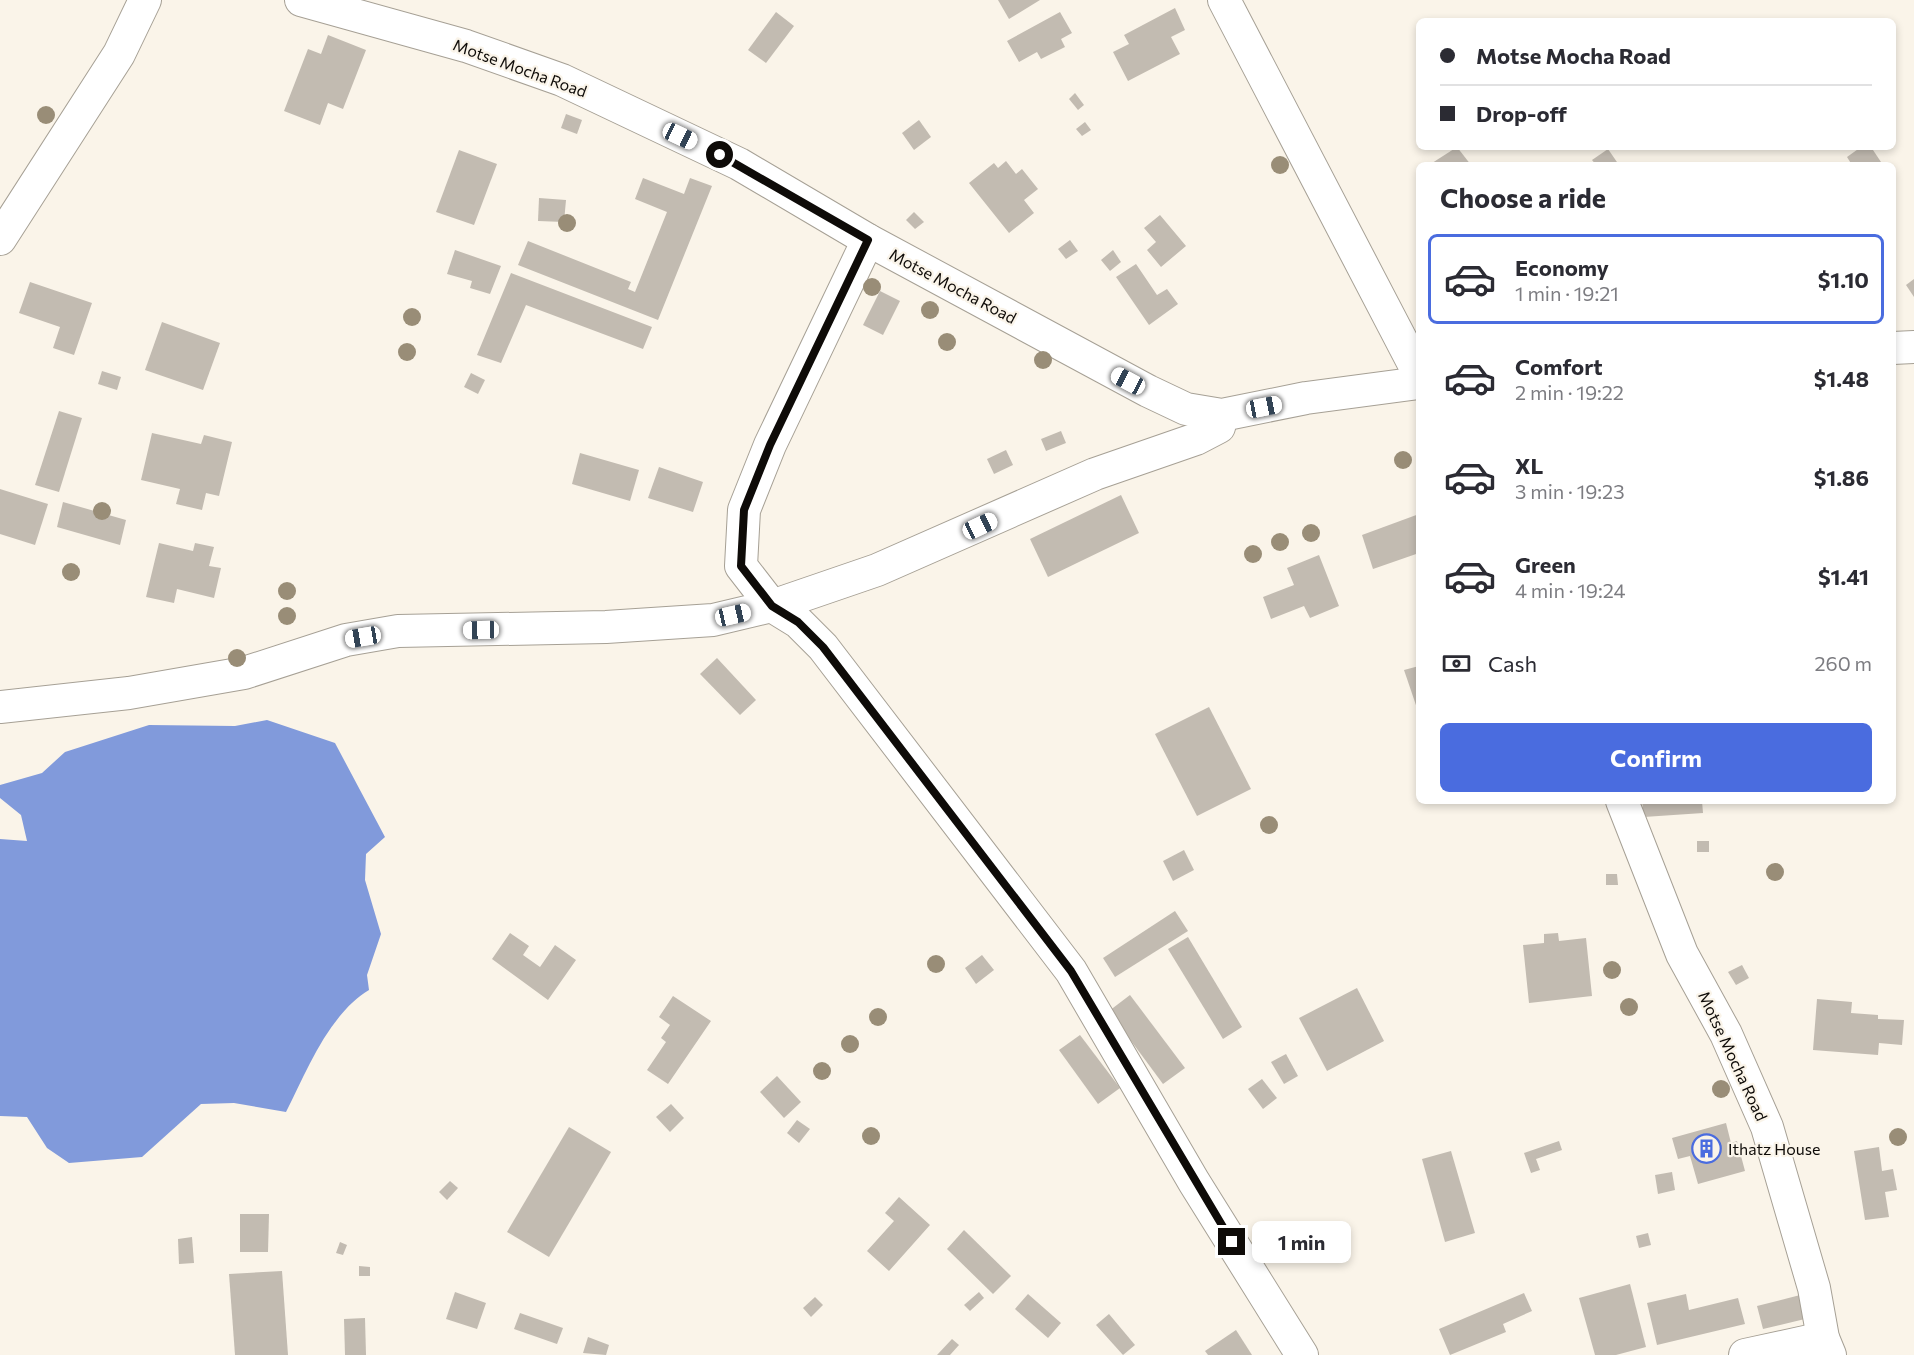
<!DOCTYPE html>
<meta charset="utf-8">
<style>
body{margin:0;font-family:Commissioner,sans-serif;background:#f2f2f3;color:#2b2b33;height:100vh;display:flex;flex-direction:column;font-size:22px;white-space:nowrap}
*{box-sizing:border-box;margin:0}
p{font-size:20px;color:#7c7c81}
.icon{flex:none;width:33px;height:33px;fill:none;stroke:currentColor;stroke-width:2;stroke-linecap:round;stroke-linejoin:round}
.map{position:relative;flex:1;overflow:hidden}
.drawer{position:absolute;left:1416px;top:162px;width:480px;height:642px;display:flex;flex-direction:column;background:#fff;border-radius:9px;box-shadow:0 3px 9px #0003}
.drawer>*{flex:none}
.guide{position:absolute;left:1416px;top:18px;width:480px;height:132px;border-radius:9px;box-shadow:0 3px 9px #0003;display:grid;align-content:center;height:132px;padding:0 24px;background:#fff}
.end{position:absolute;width:27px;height:27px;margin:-14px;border:8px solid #0e0b08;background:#fff;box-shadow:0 0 0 3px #fff}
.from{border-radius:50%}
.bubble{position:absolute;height:42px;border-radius:9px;background:#fff;box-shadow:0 3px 9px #0003;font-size:20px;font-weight:700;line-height:42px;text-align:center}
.car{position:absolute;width:18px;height:36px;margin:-18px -9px;border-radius:8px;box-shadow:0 0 4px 2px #0007;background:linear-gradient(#fff 24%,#345 0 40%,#fff 0 76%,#345 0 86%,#fff 0)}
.guide b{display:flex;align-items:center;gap:21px;height:57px;font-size:22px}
.guide b+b{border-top:2px solid #e1e1e2}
.guide i{width:15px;height:15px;background:#2b2b33}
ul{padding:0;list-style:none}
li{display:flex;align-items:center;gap:18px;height:90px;margin:0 12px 9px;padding:0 12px;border:3px solid transparent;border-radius:9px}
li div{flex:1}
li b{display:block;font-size:22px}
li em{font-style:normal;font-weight:700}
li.current{border-color:#4a6cdf}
li>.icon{width:54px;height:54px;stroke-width:1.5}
h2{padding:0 24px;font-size:27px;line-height:72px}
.pay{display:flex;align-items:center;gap:15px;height:66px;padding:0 24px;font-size:22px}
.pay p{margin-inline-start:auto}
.action{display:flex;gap:12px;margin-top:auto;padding:12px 24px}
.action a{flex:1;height:69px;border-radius:9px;background:#4a6cdf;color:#fff;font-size:24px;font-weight:700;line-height:69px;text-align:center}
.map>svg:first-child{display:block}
.water{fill:#819adb}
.building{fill:#c2bbb1}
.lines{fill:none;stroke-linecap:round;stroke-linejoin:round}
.street-casing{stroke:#a6a095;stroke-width:34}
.street{stroke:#fff;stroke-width:32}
.tree{fill:#998d77}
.route{stroke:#0e0b08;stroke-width:8}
.labels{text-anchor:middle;stroke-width:4.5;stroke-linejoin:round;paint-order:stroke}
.street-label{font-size:16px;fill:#0e0b08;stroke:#faf4e9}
.poi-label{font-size:16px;fill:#0e0b08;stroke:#faf4e9;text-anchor:start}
</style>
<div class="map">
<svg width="1914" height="1355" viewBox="0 0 1914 1355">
<rect width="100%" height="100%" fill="#faf4e9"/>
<path class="water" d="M267,720L335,743L385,837L366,854L365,880L381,934L367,975L369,990C328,1015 307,1071 286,1112L234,1103L201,1104L142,1157L69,1163L47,1148L27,1117L0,1116V839L27,841L21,815L0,798V785L42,773L65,752L149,725L235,726Z"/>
<g class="building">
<path d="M998,0H1040L1009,19Z"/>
<path d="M1175,8L1185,30L1171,37L1180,54L1128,81L1113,52L1129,44L1124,35Z"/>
<path d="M776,12L794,26L766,63L748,50Z"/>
<path d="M1060,12L1072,33L1061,39L1065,47L1041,59L1037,52L1019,62L1007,41Z"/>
<path d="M328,35L366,50L343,109L328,103L320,125L284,111L308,49L321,54Z"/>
<path d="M1075,93L1084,105L1078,110L1069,99Z"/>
<path d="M566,114L582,120L577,134L561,128Z"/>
<path d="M919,120L931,137L914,150L902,133Z"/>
<path d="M1085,122L1091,130L1082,136L1076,129Z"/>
<path d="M1457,147L1471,165H1429Z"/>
<path d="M1861,147H1871L1883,165H1852L1847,157Z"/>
<path d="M1608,149L1619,165H1596L1592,160Z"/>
<path d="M459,150L497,164L474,225L436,212Z"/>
<path d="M1006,161L1016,174L1022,169L1038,189L1024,200L1034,213L1009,233L969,183L994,163L998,168Z"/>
<path d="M643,178L684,194L690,178L712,186L658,320L518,265L528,241L631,282L628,289L635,292L667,212L635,199Z"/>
<path d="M539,198L566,200L564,222L538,221Z"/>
<path d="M914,212L924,222L915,229L906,220Z"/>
<path d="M1160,215L1186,246L1161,267L1147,250L1156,242L1144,228Z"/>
<path d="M1070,240L1078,251L1066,259L1058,249Z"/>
<path d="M455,250L501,266L490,294L470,288L472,281L447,274Z"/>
<path d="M1113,250L1121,262L1110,271L1101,260Z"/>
<path d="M1136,264L1157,295L1167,289L1178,304L1149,325L1116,277Z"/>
<path d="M511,273L652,327L643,349L526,305L501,363L477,355Z"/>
<path d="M1914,279V297L1906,285Z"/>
<path d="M30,282L92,303L74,355L53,348L60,327L19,313Z"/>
<path d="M880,291L900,301L883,335L863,325Z"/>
<path d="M162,322L220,343L203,390L145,370Z"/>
<path d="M102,371L121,377L117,390L98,384Z"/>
<path d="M471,373L485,380L478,394L464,387Z"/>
<path d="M59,411L82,418L59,492L35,485Z"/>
<path d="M1061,431L1066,443L1046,451L1041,439Z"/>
<path d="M152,433L201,444L204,435L232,442L219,496L206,493L202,510L176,504L180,489L141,480Z"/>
<path d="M1006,450L1013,465L994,474L987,459Z"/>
<path d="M580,453L639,470L630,501L572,484Z"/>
<path d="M659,467L703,482L693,512L648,498Z"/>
<path d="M0,489L48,504L35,545L0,534Z"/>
<path d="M1121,495L1139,533L1048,577L1030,539Z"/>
<path d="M63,502L126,520L120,545L57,527Z"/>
<path d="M1419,514V553L1373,569L1362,535Z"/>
<path d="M159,543L193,551L195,543L214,547L209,566L221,568L214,598L177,589L174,603L146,597Z"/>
<path d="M1319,555L1339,606L1310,618L1304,606L1271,619L1263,597L1294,585L1287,568Z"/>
<path d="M717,658L756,700L740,715L700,674Z"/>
<path d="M1419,666V714L1404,670Z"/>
<path d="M1209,707L1251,789L1197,816L1155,734Z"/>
<path d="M1642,801H1702L1703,813L1644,817Z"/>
<rect x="1697" y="841" width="12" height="11"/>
<path d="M1184,850L1194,870L1173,881L1163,861Z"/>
<path d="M1606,874H1617L1618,885H1606Z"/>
<path d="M1175,911L1188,931L1115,977L1103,958Z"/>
<path d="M510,933L529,946L523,955L540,967L555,945L576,960L548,1000L492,959Z"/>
<path d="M1558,933L1559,941L1586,938L1592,996L1529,1003L1523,945L1544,943V934Z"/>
<path d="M1188,937L1242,1027L1223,1039L1168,949Z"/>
<path d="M982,955L994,970L976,984L965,968Z"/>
<path d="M1742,965L1749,978L1736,985L1728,972Z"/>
<path d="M1357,988L1384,1041L1327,1071L1299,1018Z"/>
<path d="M1130,995L1185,1068L1163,1084L1109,1011Z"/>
<path d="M673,996L711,1021L668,1084L647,1070L666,1042L661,1038L670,1025L659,1017Z"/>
<path d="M1817,999L1852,1002L1851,1013L1878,1015V1019L1904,1020L1902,1045L1879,1043L1878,1055L1813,1050Z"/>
<path d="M1080,1035L1120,1088L1098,1104L1059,1050Z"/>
<path d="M1286,1054L1298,1076L1284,1084L1271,1062Z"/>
<path d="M777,1076L801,1102L784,1118L760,1092Z"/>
<path d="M1262,1079L1277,1098L1263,1109L1248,1089Z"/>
<path d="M671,1104L684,1118L670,1132L656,1117Z"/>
<path d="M797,1120L810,1129L799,1143L787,1133Z"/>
<path d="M1726,1123L1731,1143L1737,1141L1745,1171L1698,1184L1690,1156L1678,1159L1672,1138Z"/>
<path d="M569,1127L611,1152L549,1257L507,1232Z"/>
<path d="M1559,1141L1562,1150L1536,1159L1540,1170L1531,1173L1524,1153Z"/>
<path d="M1879,1147L1882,1171L1893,1169L1897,1190L1885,1192L1889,1217L1865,1220L1854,1151Z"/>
<path d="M1451,1151L1475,1233L1445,1242L1422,1159Z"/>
<path d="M1672,1172L1675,1190L1658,1194L1655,1175Z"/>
<path d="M450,1181L458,1188L447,1200L439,1192Z"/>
<path d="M899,1197L930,1225L889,1271L867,1251L894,1221L885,1213Z"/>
<path d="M240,1214H269L268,1252H240Z"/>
<path d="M964,1230L1011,1276L993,1294L947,1249Z"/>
<path d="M1648,1233L1651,1245L1639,1248L1636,1236Z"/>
<path d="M192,1237L194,1263L179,1264L178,1239Z"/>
<path d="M340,1242L347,1245L343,1255L336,1253Z"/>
<path d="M359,1266L370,1267V1276H359Z"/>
<path d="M282,1271L288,1355H235L229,1274Z"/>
<path d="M1630,1284L1646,1347L1616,1355H1595L1579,1298Z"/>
<path d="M455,1292L486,1303L477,1329L446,1319Z"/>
<path d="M979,1292L984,1298L970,1311L964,1305Z"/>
<path d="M1524,1293L1532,1311L1503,1324L1506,1332L1450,1355L1439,1329Z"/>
<path d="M1028,1294L1061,1323L1048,1338L1015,1309Z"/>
<path d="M1686,1294L1689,1310L1738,1298L1745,1324L1657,1345L1647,1303Z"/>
<path d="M1804,1294L1809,1318L1763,1329L1757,1306Z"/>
<path d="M815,1297L823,1305L811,1317L803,1308Z"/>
<path d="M520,1313L563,1328L557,1344L514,1329Z"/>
<path d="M1109,1314L1135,1345L1123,1355L1096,1325Z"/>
<path d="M365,1318L366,1355H345L344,1319Z"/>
<path d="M1236,1330L1252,1355H1208L1205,1351Z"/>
<path d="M588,1337L609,1345L606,1355L583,1353Z"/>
<path d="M952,1339L959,1345L950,1355H937Z"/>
</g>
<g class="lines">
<defs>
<g id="street">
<path d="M301,0L466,46L562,80L739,164L868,240L1148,391L1186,409L1222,415L1306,398L1419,383"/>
<path d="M1224,0L1419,374"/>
<path d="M0,239L119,54L145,0"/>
<path d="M868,240L770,445L744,510L741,566L772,606L798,622L823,647L1071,971L1194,1182L1302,1355"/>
<path d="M1893,348L1914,347"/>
<path d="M0,707L129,693L244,673L346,640L398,631L606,627L713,620L772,606L877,570L1095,474L1196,439L1219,427L1222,415"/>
<path d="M1622,801L1682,954L1726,1034L1767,1127L1814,1288L1823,1338L1830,1355"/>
<path d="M1745,1355L1823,1338"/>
</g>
</defs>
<use href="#street" class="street-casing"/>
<use href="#street" class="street"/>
</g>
<g class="tree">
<circle cx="46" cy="115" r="9"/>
<circle cx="1280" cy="165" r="9"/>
<circle cx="567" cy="223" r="9"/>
<circle cx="872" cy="287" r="9"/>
<circle cx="930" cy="310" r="9"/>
<circle cx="412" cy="317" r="9"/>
<circle cx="947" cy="342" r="9"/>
<circle cx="407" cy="352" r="9"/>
<circle cx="1043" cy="360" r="9"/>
<circle cx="1403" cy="460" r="9"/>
<circle cx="102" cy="511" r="9"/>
<circle cx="1311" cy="533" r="9"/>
<circle cx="1280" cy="542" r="9"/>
<circle cx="1253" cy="554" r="9"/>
<circle cx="71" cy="572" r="9"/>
<circle cx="287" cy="591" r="9"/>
<circle cx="287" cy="616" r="9"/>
<circle cx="237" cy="658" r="9"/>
<circle cx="1269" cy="825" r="9"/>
<circle cx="1775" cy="872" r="9"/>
<circle cx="936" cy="964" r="9"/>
<circle cx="1612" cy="970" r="9"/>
<circle cx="1629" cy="1007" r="9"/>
<circle cx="878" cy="1017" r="9"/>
<circle cx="850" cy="1044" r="9"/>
<circle cx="822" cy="1071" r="9"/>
<circle cx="1721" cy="1089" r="9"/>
<circle cx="871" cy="1136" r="9"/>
<circle cx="1898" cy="1137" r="9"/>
</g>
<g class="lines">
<path class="route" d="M720,155L868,240L770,445L744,510L741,566L772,606L798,622L823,647L1071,971L1232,1242"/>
</g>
<defs>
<symbol id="building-ring" viewBox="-11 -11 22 22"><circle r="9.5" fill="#faf4e9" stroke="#4a6cdf" stroke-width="1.5"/><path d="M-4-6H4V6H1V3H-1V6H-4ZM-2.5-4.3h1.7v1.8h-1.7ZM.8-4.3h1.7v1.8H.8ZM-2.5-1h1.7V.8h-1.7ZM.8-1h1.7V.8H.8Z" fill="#4a6cdf"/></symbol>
</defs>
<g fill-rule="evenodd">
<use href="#building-ring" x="1690" y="1132" width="33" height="33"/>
</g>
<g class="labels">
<g class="street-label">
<text transform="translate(520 68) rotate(20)" y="6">Motse Mocha Road</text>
<text transform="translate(953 286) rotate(28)" y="6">Motse Mocha Road</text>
<text transform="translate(1733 1056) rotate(65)" y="6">Motse Mocha Road</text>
</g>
<g class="poi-label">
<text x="1728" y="1155">Ithatz House</text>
</g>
</g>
</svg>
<i class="end from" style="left:720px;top:155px"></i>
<i class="end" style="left:1232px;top:1242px"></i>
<div class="bubble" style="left:1252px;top:1221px;width:99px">1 min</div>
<i class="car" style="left:680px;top:136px;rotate:115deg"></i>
<i class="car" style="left:1128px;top:381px;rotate:298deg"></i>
<i class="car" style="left:1264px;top:407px;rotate:79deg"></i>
<i class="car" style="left:980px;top:526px;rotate:65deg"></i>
<i class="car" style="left:733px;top:615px;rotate:77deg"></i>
<i class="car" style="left:481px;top:630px;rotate:269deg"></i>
<i class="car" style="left:363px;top:637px;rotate:260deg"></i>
<div class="guide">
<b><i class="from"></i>Motse Mocha Road</b>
<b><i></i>Drop-off</b>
</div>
<section class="drawer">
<h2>Choose a ride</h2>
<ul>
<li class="current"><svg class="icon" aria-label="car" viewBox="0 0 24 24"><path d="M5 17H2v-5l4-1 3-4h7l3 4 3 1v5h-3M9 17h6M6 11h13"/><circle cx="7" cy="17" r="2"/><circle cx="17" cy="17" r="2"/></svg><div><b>Economy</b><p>1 min · 19:21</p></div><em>$1.10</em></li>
<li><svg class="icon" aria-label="car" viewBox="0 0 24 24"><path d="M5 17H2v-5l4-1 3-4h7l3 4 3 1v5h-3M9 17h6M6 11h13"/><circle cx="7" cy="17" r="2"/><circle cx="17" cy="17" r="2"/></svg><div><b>Comfort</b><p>2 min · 19:22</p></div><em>$1.48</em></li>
<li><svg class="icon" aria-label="car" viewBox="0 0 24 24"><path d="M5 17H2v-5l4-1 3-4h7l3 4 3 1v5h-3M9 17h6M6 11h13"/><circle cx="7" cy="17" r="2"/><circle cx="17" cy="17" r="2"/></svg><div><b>XL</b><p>3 min · 19:23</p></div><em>$1.86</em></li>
<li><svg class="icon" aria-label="car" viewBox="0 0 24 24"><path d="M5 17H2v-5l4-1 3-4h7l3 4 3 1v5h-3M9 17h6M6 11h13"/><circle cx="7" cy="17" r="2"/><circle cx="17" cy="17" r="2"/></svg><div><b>Green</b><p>4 min · 19:24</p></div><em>$1.41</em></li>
</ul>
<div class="pay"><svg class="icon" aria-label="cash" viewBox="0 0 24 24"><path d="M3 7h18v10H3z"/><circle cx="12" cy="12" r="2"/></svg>Cash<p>260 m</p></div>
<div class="action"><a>Confirm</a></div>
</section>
</div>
